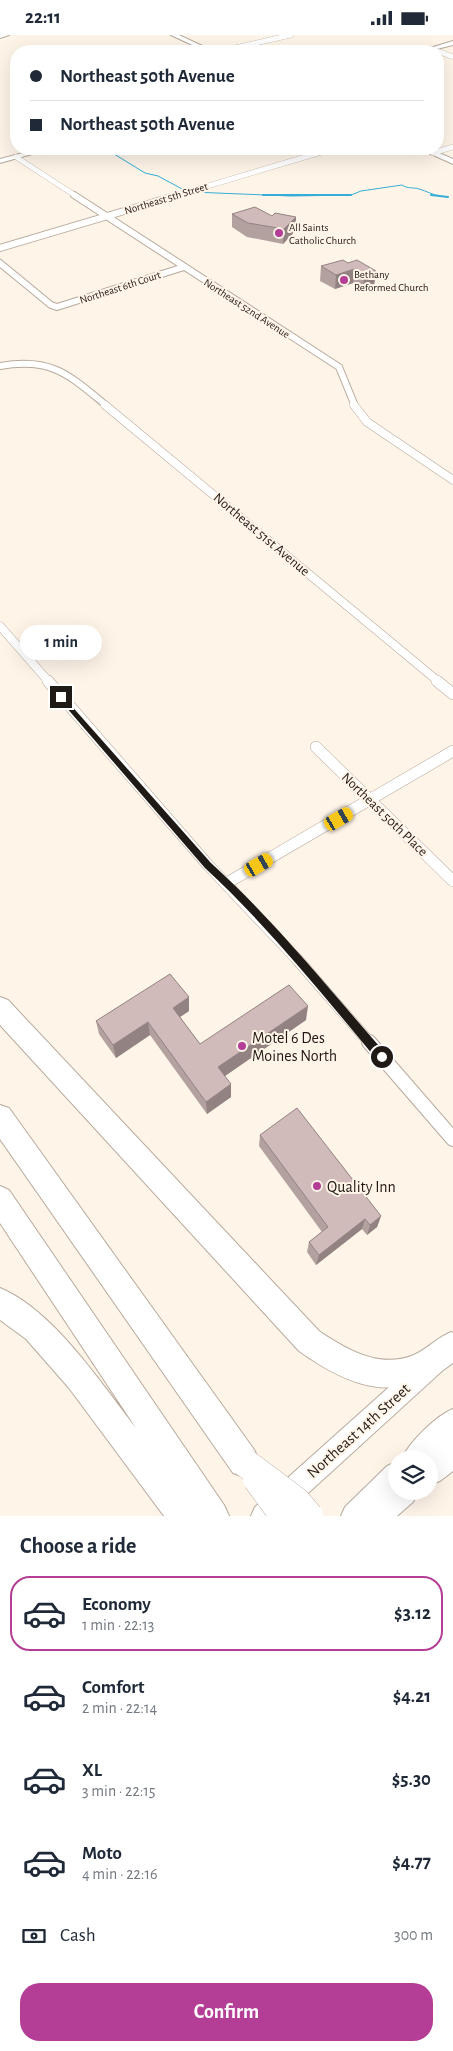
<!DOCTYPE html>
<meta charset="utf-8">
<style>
body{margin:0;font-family:"Alegreya Sans",sans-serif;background:#f2f2f3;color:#1f2937;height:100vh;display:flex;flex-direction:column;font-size:19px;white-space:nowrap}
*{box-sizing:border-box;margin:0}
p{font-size:16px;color:#747a83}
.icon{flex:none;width:28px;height:28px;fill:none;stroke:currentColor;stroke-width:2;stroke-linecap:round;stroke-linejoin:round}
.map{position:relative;height:1481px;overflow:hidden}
.side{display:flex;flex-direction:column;background:#fff;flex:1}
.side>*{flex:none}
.hud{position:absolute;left:10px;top:10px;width:434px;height:110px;border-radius:20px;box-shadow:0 5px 20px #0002;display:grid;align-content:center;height:110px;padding:0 20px;background:#fff}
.controls{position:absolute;left:388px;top:1415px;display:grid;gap:10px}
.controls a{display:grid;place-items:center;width:50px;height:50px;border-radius:50%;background:#fff;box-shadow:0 5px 20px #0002;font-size:25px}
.end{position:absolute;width:22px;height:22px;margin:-11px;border:6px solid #1f1a15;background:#fff;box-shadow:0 0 0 2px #fff}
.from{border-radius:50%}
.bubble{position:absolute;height:35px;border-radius:18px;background:#fff;box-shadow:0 5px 20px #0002;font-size:16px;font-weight:600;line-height:35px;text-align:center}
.car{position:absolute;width:15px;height:30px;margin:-15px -8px;border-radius:6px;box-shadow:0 0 4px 1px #0007;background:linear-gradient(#f5c518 24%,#345 0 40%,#f5c518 0 76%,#345 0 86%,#f5c518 0)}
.hud b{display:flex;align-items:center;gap:18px;height:48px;font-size:19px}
.hud b+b{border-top:1px solid #e0e1e3}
.hud i{width:12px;height:12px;background:#1f2937}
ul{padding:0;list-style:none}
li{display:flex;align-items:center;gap:15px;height:75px;margin:0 10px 8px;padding:0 10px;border:2px solid transparent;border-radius:20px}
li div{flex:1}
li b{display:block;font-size:19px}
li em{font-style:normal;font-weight:600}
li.active{border-color:#b43e95}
li>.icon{width:45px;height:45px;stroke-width:1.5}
h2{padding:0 20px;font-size:22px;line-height:60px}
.pay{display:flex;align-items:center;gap:12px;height:55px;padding:0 20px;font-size:19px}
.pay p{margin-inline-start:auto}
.cta{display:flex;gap:10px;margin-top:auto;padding:10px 20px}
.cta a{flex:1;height:58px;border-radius:20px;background:#b43e95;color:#fff;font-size:20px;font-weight:600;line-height:58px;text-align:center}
.status{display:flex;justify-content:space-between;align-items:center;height:35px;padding:0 25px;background:#fff;direction:ltr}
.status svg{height:14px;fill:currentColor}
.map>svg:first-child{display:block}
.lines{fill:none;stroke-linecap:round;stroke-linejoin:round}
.stream-far1{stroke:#34aed8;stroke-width:1}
.stream{stroke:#34aed8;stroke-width:2}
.street-far4-casing{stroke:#b7aa9d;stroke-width:5.5}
.street-far3-casing{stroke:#b7aa9d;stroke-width:8}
.street-far2-casing{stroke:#b7aa9d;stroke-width:9}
.street-far1-casing{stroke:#b7aa9d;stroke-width:12}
.street-casing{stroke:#b7aa9d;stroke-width:16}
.secondary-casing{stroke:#b7aa9d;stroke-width:2}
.primary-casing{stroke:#b7aa9d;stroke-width:2}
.highway-casing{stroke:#b7aa9d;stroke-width:2}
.street-far4{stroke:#fff;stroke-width:5}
.street-far3{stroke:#fff;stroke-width:6}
.street-far2{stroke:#fff;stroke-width:8}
.street-far1{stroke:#fff;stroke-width:11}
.street{stroke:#fff;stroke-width:14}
.secondary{fill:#fff;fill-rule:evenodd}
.primary{fill:#fff;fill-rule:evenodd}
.highway{fill:#fff;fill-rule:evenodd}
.highway-bridge-casing{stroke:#b7aa9d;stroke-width:29;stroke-linecap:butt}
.highway-bridge{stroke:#fff;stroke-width:28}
.wall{fill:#b3a1a0}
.shaded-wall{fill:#928382}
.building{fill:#d0bbba;stroke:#928382}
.route{fill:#1f1a15}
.poi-dot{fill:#b43e95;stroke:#fff4e8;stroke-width:2}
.labels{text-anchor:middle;stroke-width:4;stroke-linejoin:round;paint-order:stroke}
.far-street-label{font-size:11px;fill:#1f1a15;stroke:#fff4e8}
.far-poi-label{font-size:11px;fill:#1f1a15;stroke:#fff4e8;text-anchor:start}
.street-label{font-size:14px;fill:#1f1a15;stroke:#fff4e8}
.near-poi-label{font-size:16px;fill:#1f1a15;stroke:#fff4e8;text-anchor:start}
.near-street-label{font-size:16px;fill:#1f1a15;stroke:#fff4e8}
</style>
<div class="status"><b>22:11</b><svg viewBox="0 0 49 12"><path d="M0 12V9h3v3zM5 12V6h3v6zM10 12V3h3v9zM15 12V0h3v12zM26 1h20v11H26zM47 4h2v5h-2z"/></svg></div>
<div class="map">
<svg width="453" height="1481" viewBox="0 0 453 1481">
<rect width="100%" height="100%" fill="#fff4e8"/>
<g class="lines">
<g class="stream-far1">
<path d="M106,114L145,138L158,141L184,155"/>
<path d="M191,157L291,161L351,160L361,156L402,150C408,154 413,152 419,154C427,156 432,160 440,161"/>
</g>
<g class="stream">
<path d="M263,160H351"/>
<path d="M431,160L448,162"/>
</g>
<defs>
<g id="street-far4">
<path d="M432,14L453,22"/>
<path d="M221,16L291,0"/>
<path d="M433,118L453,112"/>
<path d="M16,122L76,161"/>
<path d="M174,161L332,114"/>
</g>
<g id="street-far3">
<path d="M74,160L339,332L355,371"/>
<path d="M0,213L178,160"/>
<path d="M0,228L51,270L57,272L184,232"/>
<path d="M0,331C52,322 69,340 107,371"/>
</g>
<g id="street-far2">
<path d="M105,370L439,647"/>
<path d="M354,370L367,387L453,445"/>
<path d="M0,591L49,647"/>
</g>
<g id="street-far1">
<path d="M48,646L208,830L296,923L370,1008"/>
<path d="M437,646L453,659"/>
<path d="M316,712L453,846"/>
<path d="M227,848L453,716"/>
</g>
<path id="street" d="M369,1007L453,1104"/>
<g id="secondary">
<path d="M171,0H179L213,16H205Z"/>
<path d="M453,6V10L429,16H420Z"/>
<path d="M38,114H50L0,128V124Z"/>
<path d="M420,114H430L453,124V129Z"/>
</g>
<g id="primary">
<path d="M0,0H9L0,3Z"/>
<path d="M453,1298V1326L283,1481H251L255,1472L445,1302Z"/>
<path d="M453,1374V1403L429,1427V1424H402C408,1408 437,1380 453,1374Z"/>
<path d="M396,1427L398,1456L372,1481H341L345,1472L387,1431Z"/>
</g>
<g id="highway">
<path d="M0,962L8,965L319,1296C347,1315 380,1334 414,1320C427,1314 437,1303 451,1297L453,1298V1328C398,1370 351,1353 299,1316L0,990Z"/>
<path d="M0,1070L9,1073L255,1416L259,1427L255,1438L244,1442L233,1438L0,1104Z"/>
<path d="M0,1151L9,1155L224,1470L229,1481H164L69,1353L26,1304L0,1285V1253C53,1275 101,1348 136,1393L0,1188Z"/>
<path d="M453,1402V1436L440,1446L429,1450V1424H418L442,1406Z"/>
<path d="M396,1443V1456H418L413,1467L397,1481H356L361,1470Z"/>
</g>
</defs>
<use href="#street-far4" class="street-far4-casing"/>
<use href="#street-far3" class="street-far3-casing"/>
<use href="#street-far2" class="street-far2-casing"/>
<use href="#street-far1" class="street-far1-casing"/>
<use href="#street" class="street-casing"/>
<use href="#secondary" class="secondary-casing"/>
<use href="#primary" class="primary-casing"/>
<use href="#highway" class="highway-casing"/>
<use href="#street-far4" class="street-far4"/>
<use href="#street-far3" class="street-far3"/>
<use href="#street-far2" class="street-far2"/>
<use href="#street-far1" class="street-far1"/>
<use href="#street" class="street"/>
<use href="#secondary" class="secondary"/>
<use href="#primary" class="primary"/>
<use href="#highway" class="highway"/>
<defs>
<g id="highway-bridge">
<path d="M244,1427L296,1466L309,1481"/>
<path d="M257,1444L284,1481"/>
</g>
</defs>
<use href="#highway-bridge" class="highway-bridge-casing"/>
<use href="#highway-bridge" class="highway-bridge"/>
</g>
<g class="wall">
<path d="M232,179L296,182L295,196L283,209L247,202L232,192Z"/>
<path d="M348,228L376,236L374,250L363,254L353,248L335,254L320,246L321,231Z"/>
<path d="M189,976L180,982L200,1009L306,985L225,1041L231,1062L207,1079L150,1000L116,1023L99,999L96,986Z"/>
<path d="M260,1100L381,1181L377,1192L367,1200L362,1194L316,1230L307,1217L309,1207L322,1197L259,1111Z"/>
</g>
<g class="shaded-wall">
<path d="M296,182L295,196L283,209L284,194Z"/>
<path d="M354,234L353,248L335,254L336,240Z"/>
<path d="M376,236L374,250L363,254L364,240Z"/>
<path d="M189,962V976L174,986L173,973Z"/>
<path d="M308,971L306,985L219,1045L218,1032Z"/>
<path d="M148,987L150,1000L116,1023L113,1010Z"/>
<path d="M231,1049V1062L207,1079L206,1067Z"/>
<path d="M381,1181L377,1192L367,1200L370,1190Z"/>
<path d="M365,1184L362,1194L316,1230L319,1220Z"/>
</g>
<g class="building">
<path d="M255,172L272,181L275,178L296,182L284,194L248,188L232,179Z"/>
<path d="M343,225L348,228L357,225L376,236L364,240L354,234L336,240L321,231Z"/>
<path d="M170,939L189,962L173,973L200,1009L289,950L308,971L218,1032L231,1049L206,1067L148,987L113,1010L96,986Z"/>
<path d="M297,1073L381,1181L370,1190L365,1184L319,1220L309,1207L328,1192L260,1100Z"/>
</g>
<path class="route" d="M61,659L211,828C275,886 329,954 386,1019V1026H378C323,960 268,891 205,833L59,664V660Z"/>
<g class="poi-dot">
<circle cx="279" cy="198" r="5"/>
<circle cx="344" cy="245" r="5"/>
<circle cx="242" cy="1011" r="5"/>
<circle cx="317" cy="1151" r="5"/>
</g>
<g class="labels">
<g class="far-street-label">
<text transform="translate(166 163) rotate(-17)" y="4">Northeast 5th Street</text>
<text transform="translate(120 252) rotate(-18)" y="4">Northeast 6th Court</text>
<text transform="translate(247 273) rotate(33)" y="4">Northeast 52nd Avenue</text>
</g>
<g class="far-poi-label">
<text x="289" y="196">All Saints<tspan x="289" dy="13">Catholic Church</tspan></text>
<text x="354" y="243">Bethany<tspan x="354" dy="13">Reformed Church</tspan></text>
</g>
<g class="street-label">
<text transform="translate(262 499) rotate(40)" y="5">Northeast 51st Avenue</text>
<text transform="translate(385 779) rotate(44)" y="5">Northeast 50th Place</text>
</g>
<g class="near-poi-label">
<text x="252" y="1008">Motel 6 Des<tspan x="252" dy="18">Moines North</tspan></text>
<text x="327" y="1157">Quality Inn</text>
</g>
<g class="near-street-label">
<text transform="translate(358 1395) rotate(-42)" y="6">Northeast 14th Street</text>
</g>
</g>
</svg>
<div class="controls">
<a><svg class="icon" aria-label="layers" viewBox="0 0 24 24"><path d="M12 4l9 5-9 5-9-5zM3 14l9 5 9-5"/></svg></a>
</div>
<i class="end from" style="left:382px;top:1022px"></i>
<i class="end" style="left:61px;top:662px"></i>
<div class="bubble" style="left:20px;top:590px;width:82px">1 min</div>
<i class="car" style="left:339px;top:784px;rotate:60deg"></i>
<i class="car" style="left:259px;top:830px;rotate:60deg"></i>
<div class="hud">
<b><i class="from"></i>Northeast 50th Avenue</b>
<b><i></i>Northeast 50th Avenue</b>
</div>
</div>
<section class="side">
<h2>Choose a ride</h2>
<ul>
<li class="active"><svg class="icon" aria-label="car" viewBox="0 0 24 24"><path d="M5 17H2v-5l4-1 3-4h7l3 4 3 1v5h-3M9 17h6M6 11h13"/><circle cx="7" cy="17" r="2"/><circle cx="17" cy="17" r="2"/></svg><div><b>Economy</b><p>1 min · 22:13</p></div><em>$3.12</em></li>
<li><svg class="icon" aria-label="car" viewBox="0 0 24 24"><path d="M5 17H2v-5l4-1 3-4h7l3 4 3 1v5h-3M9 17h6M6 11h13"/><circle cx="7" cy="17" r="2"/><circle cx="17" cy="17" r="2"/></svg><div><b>Comfort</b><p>2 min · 22:14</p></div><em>$4.21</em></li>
<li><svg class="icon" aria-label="car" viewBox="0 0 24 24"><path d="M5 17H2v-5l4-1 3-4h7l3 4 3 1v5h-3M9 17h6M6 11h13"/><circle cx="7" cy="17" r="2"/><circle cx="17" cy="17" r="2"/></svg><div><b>XL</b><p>3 min · 22:15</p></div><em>$5.30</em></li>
<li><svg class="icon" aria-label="car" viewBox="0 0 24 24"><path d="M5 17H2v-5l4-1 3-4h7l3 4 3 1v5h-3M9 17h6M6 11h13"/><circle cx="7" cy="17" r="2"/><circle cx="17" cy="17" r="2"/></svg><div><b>Moto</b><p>4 min · 22:16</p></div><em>$4.77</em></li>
</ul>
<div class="pay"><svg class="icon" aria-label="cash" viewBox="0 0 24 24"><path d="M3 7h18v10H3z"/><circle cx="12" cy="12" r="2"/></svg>Cash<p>300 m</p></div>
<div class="cta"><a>Confirm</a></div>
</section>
